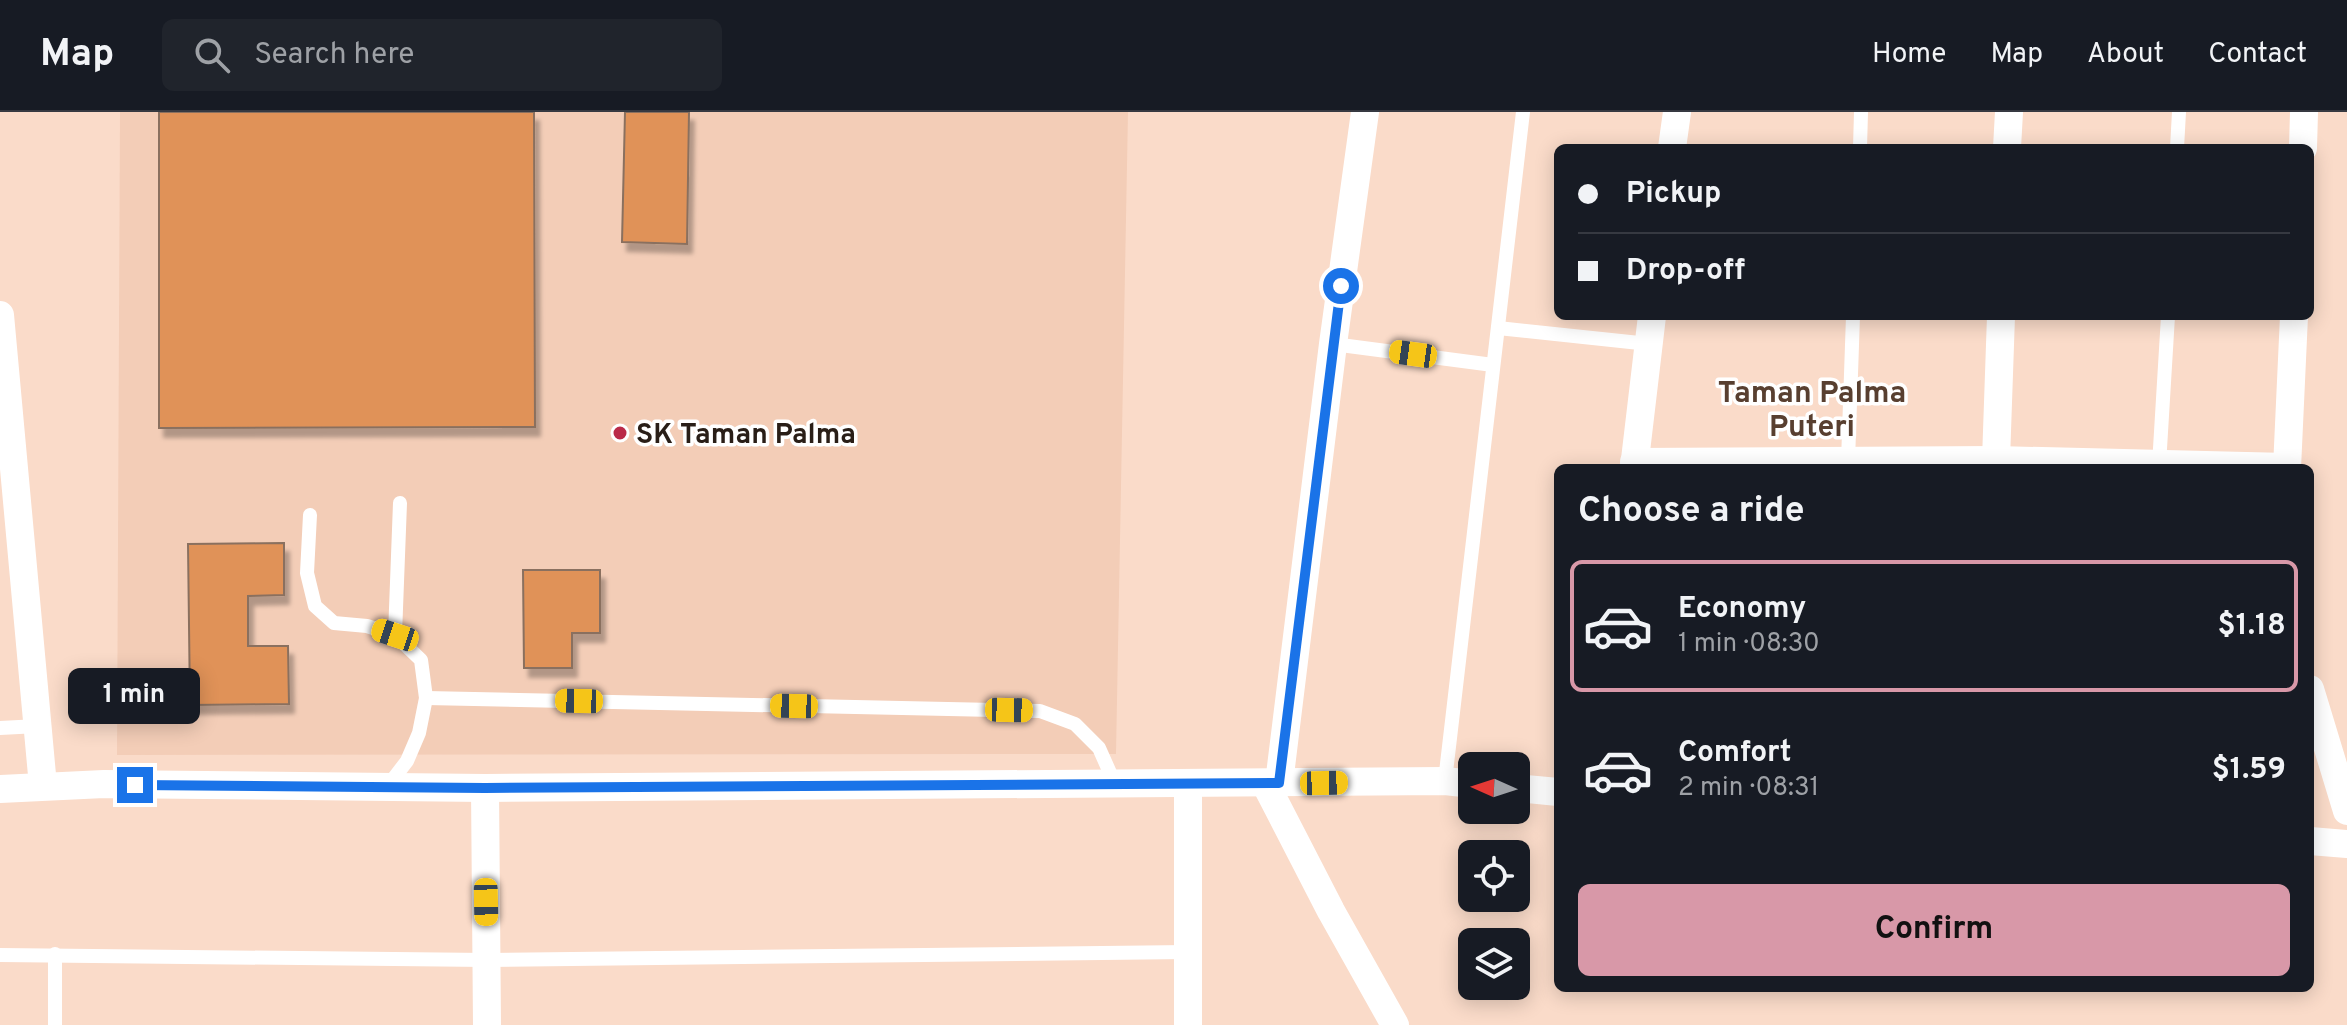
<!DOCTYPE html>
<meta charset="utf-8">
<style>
body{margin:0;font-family:Overpass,sans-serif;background:#20242c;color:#f1f3f6;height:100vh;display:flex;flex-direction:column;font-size:30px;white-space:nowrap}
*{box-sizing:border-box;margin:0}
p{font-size:26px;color:#9ea1a6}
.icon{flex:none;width:44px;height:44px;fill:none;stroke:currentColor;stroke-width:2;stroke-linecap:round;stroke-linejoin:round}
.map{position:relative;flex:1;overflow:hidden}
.drawer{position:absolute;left:1554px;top:352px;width:760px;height:528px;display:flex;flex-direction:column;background:#171b24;border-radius:12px;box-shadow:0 4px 20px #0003}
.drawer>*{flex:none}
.banner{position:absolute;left:1554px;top:32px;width:760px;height:176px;border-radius:12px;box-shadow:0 4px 20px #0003;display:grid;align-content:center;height:176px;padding:0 24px;background:#171b24}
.needle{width:52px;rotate:273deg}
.controls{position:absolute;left:1458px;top:640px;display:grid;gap:16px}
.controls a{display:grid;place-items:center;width:72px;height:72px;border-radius:12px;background:#171b24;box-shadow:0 4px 20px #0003;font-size:40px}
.end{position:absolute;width:36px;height:36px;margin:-18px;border:10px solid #1a73e8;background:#fff;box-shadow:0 0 0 4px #fff}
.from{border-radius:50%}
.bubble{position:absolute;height:56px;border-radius:12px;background:#171b24;box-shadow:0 4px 20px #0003;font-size:26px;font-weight:700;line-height:56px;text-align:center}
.car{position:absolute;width:24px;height:48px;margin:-24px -12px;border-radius:10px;box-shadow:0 0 6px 2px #0007;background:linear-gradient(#f5c518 24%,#345 0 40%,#f5c518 0 76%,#345 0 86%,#f5c518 0)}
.banner b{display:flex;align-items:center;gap:28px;height:76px;font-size:30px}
.banner b+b{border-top:2px solid #363941}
.banner i{width:20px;height:20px;background:#f1f3f6}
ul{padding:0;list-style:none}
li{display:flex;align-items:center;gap:24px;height:132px;margin:0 16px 12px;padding:0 8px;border:4px solid transparent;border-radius:12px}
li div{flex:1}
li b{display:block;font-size:30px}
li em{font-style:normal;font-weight:700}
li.current{border-color:#d898a8}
li>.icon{width:72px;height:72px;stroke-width:1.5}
h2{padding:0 24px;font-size:36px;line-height:96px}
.cta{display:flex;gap:16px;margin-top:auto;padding:16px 24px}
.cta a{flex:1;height:92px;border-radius:12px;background:#d898a8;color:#111;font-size:32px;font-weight:700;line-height:92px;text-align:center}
header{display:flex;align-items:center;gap:48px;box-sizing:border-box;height:112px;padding:0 40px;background:#171b24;border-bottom:2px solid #363941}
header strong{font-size:38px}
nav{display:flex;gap:44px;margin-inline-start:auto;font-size:28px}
.search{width:560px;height:72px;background:#20242c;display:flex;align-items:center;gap:20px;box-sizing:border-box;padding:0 28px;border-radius:12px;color:#9ea1a6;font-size:30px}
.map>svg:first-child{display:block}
.built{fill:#f3cdb7}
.building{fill:#e09259;stroke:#8a705e;stroke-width:2;filter:url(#shadow)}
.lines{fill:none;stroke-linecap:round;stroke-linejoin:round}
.lane{stroke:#fff;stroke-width:14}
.street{stroke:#fff;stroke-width:28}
.route{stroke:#1a73e8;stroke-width:10}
.poi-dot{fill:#ba2948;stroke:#fff;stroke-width:3}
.labels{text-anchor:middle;stroke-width:7;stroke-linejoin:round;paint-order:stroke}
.poi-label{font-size:28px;font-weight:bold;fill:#291e17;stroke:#fff;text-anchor:start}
.neighbourhood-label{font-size:30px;font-weight:bold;fill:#583f30;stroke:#fff}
</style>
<header>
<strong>Map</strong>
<div class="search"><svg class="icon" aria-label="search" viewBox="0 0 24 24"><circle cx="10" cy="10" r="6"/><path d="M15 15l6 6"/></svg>Search here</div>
<nav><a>Home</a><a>Map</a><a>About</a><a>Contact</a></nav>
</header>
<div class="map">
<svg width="2347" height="913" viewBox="0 0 2347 913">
<defs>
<filter id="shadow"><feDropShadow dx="5" dy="9" stdDeviation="2" flood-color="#0004"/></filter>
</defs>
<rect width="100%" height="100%" fill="#fadbc9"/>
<path class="built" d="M120,0H1128L1116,642L117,643Z"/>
<g class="building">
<path d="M159,0H534L535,315L159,316Z"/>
<path d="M625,0H689L687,132L622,130Z"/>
<path d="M284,431V483L248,484V534H288L289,592L190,593L188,432Z"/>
<path d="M523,458H600V521H572V556H524Z"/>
</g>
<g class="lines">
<g class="lane">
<path d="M1860,36L1861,0"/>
<path d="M2177,36L2179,0"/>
<path d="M1498,216L1649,232"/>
<path d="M1333,232L1493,253"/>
<path d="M1848,349L1853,204"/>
<path d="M2159,353L2168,204"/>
<path d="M310,403L307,461L315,494L334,511L367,514L395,523L421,548L426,586L419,621L407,649L387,675"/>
<path d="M395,523L400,391"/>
<path d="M426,586L1040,599L1075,612L1099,636L1115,672"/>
<path d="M0,616L38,614"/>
<path d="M1445,669L1523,0"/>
<path d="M55,842V913"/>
<path d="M0,843L487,848L1188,840"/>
</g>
<g class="street">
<path d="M1672,36L1677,0"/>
<path d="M2007,36L2009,0"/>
<path d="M2303,36L2304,0"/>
<path d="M0,203L43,674"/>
<path d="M1996,348L2001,204"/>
<path d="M1634,350L1996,348L2287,355"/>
<path d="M1634,356L1652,204"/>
<path d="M2287,356L2294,204"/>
<path d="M2310,577L2347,699"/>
<path d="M1265,671L1331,799L1395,913"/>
<path d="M1279,671L1333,232L1365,0"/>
<path d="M485,676L487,913"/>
<path d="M1516,676L1558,680"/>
<path d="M0,677L104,672L485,676L1445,669L1472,672"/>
<path d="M2310,729L2347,732"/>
<path d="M1188,913V671"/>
</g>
</g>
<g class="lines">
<path class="route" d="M135,673L485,676L1279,671L1341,174"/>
</g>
<circle class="poi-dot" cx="620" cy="321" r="8"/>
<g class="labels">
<g class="poi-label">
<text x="636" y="331">SK Taman Palma</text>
</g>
<g class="neighbourhood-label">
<text x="1812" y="290">Taman Palma<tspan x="1812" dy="34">Puteri</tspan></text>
</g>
</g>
</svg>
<div class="controls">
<a><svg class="needle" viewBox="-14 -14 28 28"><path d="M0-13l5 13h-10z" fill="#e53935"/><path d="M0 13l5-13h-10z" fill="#9ea1a6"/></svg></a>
<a><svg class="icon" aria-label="locate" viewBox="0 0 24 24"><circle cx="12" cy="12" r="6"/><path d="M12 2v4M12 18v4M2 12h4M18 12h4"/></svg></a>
<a><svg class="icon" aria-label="layers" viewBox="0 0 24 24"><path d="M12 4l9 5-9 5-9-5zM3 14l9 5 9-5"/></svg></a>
</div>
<i class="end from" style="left:1341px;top:174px"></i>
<i class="end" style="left:135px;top:673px"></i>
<div class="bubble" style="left:68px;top:556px;width:132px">1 min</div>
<i class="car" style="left:1413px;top:242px;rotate:278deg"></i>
<i class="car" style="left:395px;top:523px;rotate:288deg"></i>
<i class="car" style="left:579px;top:589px;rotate:271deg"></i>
<i class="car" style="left:794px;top:594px;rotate:271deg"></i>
<i class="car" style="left:1009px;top:598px;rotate:91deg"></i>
<i class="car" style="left:1324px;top:671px;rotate:89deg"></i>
<i class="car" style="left:486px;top:790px;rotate:179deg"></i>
<div class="banner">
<b><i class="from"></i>Pickup</b>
<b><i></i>Drop-off</b>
</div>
<section class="drawer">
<h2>Choose a ride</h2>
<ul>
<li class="current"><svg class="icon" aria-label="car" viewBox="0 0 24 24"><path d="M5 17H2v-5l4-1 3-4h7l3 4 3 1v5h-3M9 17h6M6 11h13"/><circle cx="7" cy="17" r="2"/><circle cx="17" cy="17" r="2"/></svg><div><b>Economy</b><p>1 min · 08:30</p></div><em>$1.18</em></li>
<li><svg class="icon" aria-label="car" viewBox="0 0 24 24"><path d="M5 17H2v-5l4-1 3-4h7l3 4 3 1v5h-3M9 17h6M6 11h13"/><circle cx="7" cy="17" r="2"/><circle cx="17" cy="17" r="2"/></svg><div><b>Comfort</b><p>2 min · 08:31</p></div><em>$1.59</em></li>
</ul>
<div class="cta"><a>Confirm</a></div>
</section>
</div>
